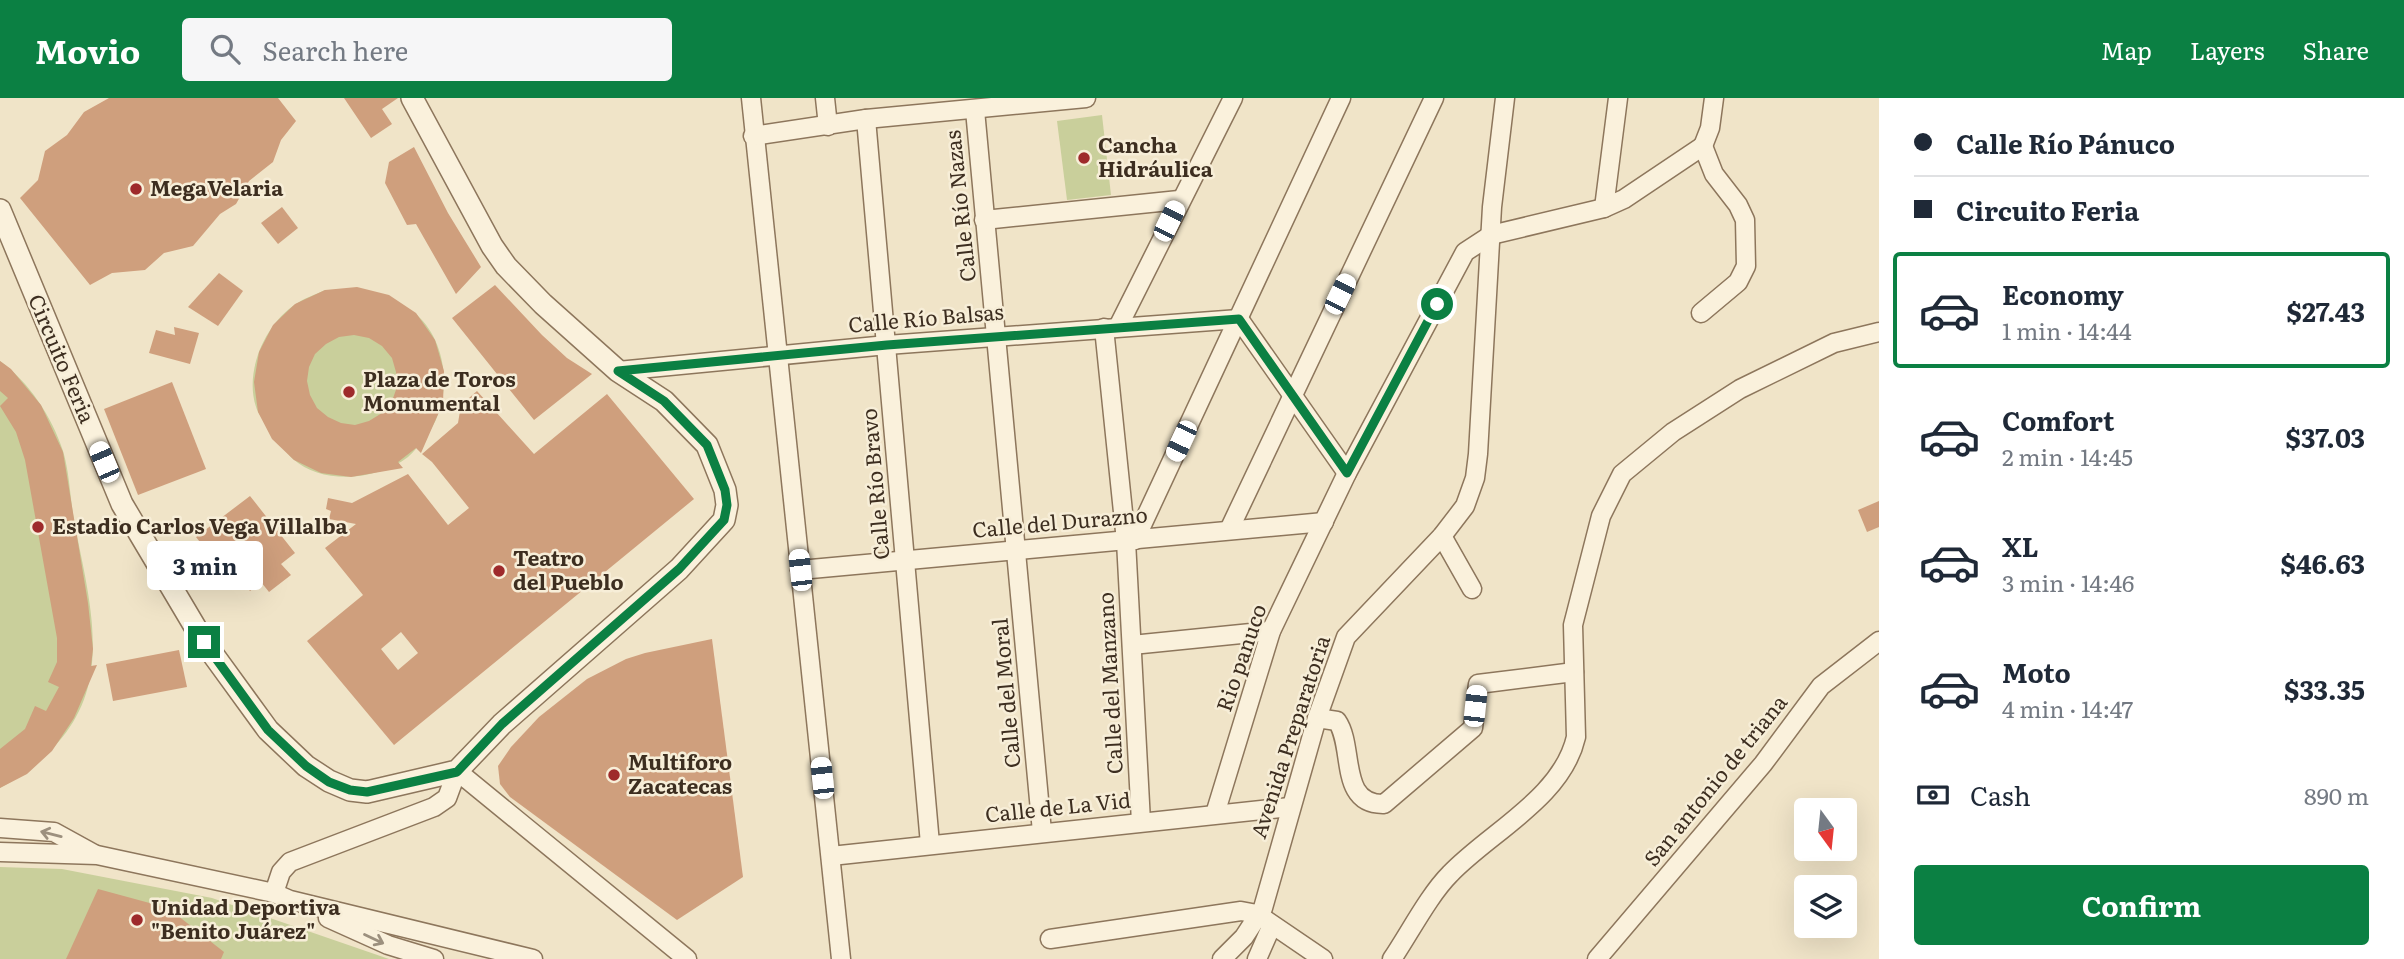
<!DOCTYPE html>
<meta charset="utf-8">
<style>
body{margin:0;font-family:Literata,serif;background:#f6f6f7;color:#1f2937;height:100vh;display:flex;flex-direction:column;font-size:26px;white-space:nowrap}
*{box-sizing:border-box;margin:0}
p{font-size:23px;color:#747a83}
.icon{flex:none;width:38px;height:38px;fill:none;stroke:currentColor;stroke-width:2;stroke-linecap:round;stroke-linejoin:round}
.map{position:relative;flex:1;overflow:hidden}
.drawer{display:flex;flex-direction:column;background:#fff;width:525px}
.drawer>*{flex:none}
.guide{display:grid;align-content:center;height:154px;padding:0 35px;background:#fff}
.needle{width:46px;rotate:165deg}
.tools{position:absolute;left:1794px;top:700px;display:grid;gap:14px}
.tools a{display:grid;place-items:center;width:63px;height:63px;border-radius:7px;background:#fff;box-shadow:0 7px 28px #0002;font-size:35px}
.end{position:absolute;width:32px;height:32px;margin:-16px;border:9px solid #0b8043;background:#fff;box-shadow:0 0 0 4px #fff}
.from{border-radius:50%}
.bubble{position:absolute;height:49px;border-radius:7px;background:#fff;box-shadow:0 7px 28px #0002;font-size:23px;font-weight:700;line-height:49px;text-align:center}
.car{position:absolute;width:21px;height:42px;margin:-21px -10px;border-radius:9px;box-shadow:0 0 5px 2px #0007;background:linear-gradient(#fff 24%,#345 0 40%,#fff 0 76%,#345 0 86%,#fff 0)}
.guide b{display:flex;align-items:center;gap:24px;height:66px;font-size:26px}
.guide b+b{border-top:2px solid #e0e1e3}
.guide i{width:18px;height:18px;background:#1f2937}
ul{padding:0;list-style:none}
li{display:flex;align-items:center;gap:21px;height:116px;margin:0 14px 10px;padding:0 21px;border:4px solid transparent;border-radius:7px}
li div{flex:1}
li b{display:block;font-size:26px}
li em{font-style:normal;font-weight:700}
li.current{border-color:#0b8043}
li>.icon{width:63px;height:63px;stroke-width:1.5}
.pay{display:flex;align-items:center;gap:18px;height:77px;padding:0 35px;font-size:26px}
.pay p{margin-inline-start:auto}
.action{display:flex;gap:14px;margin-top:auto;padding:14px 35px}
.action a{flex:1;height:80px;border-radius:7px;background:#0b8043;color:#fff;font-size:28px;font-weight:700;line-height:80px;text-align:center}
header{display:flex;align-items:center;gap:42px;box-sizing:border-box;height:98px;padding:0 35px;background:#0b8043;color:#fff}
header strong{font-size:33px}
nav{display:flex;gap:38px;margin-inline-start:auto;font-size:24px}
.search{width:490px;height:63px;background:#f6f6f7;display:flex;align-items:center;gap:18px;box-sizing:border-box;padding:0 24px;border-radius:7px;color:#747a83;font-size:26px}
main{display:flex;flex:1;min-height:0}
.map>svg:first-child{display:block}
.green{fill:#c9cf9b}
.building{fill:#cf9f7d;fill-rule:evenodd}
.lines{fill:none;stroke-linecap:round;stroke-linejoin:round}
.minor-casing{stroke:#8d765c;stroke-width:21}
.tertiary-casing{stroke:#8d765c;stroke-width:24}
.minor{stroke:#faf1dc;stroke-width:18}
.tertiary{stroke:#faf1dc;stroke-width:21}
.oneway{stroke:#9c907e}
.route{stroke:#0b8043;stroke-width:9}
.poi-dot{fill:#9e2a2b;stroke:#f7eed8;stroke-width:2.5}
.labels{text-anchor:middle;stroke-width:5;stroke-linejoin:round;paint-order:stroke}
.poi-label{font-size:21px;font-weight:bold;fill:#3d2e20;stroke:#f7eed8;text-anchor:start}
.street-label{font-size:21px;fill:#3d2e20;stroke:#f7eed8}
</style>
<header>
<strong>Movio</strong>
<div class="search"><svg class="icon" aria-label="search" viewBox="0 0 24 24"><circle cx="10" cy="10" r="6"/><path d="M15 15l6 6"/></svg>Search here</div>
<nav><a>Map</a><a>Layers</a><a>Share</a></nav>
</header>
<main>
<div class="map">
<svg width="1879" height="861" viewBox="0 0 1879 861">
<rect width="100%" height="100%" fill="#f0e4c8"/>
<g class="green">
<path d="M1102,17L1111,97L1067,102L1057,23Z"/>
<path d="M325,192C341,196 408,209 417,217C451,248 453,310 422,343C418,348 413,355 408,359C378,382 323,388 293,361C286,355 280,343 274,335C269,329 262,321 258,314C242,278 264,226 296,206C304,200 315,197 325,192Z"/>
<path d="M0,263C29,284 52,319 63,353C69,373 70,396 73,416C82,469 101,531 89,584C79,632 41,668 0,690Z"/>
<path d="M0,769L62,771L212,800L389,861H0Z"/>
</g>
<g class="building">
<path d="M109,0H278L296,23L281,42L273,64L249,83L236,106L220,116L193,148L164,155L145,172L112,175L90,187L20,100L38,82L45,53L67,37L84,14Z"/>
<path d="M344,0H398L382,11L392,26L371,40Z"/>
<path d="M414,49L448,115L481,169L456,196L416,126L407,127L385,85L389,64Z"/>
<path d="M282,109L298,130L278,146L261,125Z"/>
<path d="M219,175L243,193L218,228L188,209Z"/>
<path d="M495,187L542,237L567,260L592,276L534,322L452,220Z"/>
<path d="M357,189L389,197L416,215L435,242L444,273L443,305L421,355L416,350L398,364L403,370L351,379L321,375L294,362L272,341L258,314L254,284L259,254L273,227L295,206L325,192ZM354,237L369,240L382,248L392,260L396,274L397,289L392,303L382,315L369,323L355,327L341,325L328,319L317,310L310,297L307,283L309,269L315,256L326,246L339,239Z"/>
<path d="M174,229L199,235L190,266L149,255L156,232L175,237Z"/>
<path d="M0,263L11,271L41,307L63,354L88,505L93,551L91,568L97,567L74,620L52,653L27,676L0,690V651L25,631L35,608L46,613L59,589L48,584L57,564V540L25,362L16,334L0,308L8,300L0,293Z"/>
<path d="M172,284L206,371L138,397L104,311Z"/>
<path d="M477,293L534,356L607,296L694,401L394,647L307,543L363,497L325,450L356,426L329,421L331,413L326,411L328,400L352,405L408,376L448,427L469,410L432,364L422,356L458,325L461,307ZM401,534L418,555L398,572L381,551Z"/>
<path d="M250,398L295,455L281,466L291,477L269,494L261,484L250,493L214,447L207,453L196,439Z"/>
<path d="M1879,403V429L1867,434L1858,412Z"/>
<path d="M712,541L743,779L677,822L510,699L500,686L498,668L511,649L539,619L587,581L626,561L645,555Z"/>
<path d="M179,552L187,589L113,603L106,566Z"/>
<path d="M98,791L168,810L224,854L221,861H66Z"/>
</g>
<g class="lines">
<defs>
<g id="minor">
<path d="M751,0L841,861"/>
<path d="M825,0L828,28"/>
<path d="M975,12L1042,734"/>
<path d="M866,21L930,746"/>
<path d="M753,38L866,21L1086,0"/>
<path d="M1703,48L1710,30L1714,0"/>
<path d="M1604,110L1618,0"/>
<path d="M984,122L1179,102"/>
<path d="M1701,215L1738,184L1746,168L1745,122L1738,107L1714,76L1703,48"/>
<path d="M1118,229L1233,0"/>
<path d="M1104,230L1126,443L1141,724"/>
<path d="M618,273L887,247L1239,221L1347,375"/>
<path d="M1229,432L1434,0"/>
<path d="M1442,438L1472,491"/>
<path d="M1135,442L1341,0"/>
<path d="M800,472L1324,424"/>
<path d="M1132,547L1271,533"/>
<path d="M1317,620L1337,623C1355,649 1338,707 1384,706L1473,630L1478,586L1574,574"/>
<path d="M1215,716L1271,533L1347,375L1465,154L1491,137L1604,110L1624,101L1703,48"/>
<path d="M0,730L54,734L94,756"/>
<path d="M0,754L97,757L274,795L290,802L533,861"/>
<path d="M831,758L1290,709"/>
<path d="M274,795L281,774L290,764L434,709L447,700L457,673L687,861"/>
<path d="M328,820L388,847L434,861"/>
<path d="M1050,841L1241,813L1257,816L1323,861"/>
<path d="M1222,861L1244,839L1263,810L1317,620L1346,539L1442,438L1465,408L1475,380L1478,356L1492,109L1505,0"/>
<path d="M1257,861L1272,827"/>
<path d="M1392,861C1409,836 1429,797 1450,776C1490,734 1562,700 1576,639L1573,527L1601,418L1622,376L1673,334L1740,291L1834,245L1879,234"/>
<path d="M1597,861L1763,666L1821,588L1879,543"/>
</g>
<path id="tertiary" d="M0,112L122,406L204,544L268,632L306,668L329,683L350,692L367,694L457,673L502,626L679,471L724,422L727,407L725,392L707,347L664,303L618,273L543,206L506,168L492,148L412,0"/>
</defs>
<use href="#minor" class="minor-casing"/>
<use href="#tertiary" class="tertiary-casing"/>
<use href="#minor" class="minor"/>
<use href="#tertiary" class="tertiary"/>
</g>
<defs><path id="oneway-shaft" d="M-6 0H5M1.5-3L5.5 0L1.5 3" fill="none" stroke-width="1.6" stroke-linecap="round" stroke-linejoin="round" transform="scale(1.75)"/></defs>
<g class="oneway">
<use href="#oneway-shaft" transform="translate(51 736) rotate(-166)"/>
<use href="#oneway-shaft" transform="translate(374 841) rotate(25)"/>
</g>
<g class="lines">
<path class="route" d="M204,544L268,632L306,668L329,684L350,692L367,694L457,674L502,626L679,471L724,422L727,407L725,392L707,347L664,303L618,273L887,247L1239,221L1347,375L1437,206"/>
</g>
<g class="poi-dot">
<circle cx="1084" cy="60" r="7"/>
<circle cx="136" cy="91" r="7"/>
<circle cx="349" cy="294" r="7"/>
<circle cx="38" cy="429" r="7"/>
<circle cx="499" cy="473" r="7"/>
<circle cx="614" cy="677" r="7"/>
<circle cx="137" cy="822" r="7"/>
</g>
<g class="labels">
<g class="poi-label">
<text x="1098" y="55">Cancha<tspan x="1098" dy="24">Hidráulica</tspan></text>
<text x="150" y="98">MegaVelaria</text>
<text x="363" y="289">Plaza de Toros<tspan x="363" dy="24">Monumental</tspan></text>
<text x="52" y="436">Estadio Carlos Vega Villalba</text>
<text x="513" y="468">Teatro<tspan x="513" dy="24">del Pueblo</tspan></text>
<text x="628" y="672">Multiforo<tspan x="628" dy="24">Zacatecas</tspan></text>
<text x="151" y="817">Unidad Deportiva<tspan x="151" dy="24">"Benito Juárez"</tspan></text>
</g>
<g class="street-label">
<text transform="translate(961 108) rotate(-96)" y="7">Calle Río Nazas</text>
<text transform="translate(926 221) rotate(-5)" y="7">Calle Río Balsas</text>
<text transform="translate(61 261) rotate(67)" y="7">Circuito Feria</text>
<text transform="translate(876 386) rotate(-95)" y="7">Calle Río Bravo</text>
<text transform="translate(1060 425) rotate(-5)" y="7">Calle del Durazno</text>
<text transform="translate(1242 560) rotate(-71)" y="7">Rio panuco</text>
<text transform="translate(1111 585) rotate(-93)" y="7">Calle del Manzano</text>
<text transform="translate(1007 595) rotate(-95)" y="7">Calle del Moral</text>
<text transform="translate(1291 639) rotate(-72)" y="7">Avenida Preparatoria</text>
<text transform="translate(1716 683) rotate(-51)" y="7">San antonio de triana</text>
<text transform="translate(1058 710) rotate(-6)" y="7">Calle de La Vid</text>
</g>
</g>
</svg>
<div class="tools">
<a><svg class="needle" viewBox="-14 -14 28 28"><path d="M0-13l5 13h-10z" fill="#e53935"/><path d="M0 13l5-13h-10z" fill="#747a83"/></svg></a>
<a><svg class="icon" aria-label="layers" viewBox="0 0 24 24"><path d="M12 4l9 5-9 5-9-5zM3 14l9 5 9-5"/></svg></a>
</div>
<i class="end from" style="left:1437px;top:206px"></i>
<i class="end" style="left:204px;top:544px"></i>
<div class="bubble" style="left:147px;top:443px;width:116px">3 min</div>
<i class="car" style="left:1169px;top:123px;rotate:26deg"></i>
<i class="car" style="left:1340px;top:196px;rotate:26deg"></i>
<i class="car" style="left:1181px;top:343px;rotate:205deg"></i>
<i class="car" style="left:104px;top:364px;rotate:337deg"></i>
<i class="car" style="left:800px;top:472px;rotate:354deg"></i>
<i class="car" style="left:1475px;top:608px;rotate:6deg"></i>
<i class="car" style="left:822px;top:680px;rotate:354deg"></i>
</div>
<section class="drawer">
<div class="guide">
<b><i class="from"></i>Calle Río Pánuco</b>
<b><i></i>Circuito Feria</b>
</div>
<ul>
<li class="current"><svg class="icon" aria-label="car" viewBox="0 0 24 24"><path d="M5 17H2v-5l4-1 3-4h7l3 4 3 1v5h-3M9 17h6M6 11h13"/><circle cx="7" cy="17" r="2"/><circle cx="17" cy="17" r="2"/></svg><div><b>Economy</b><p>1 min · 14:44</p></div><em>$27.43</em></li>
<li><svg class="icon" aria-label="car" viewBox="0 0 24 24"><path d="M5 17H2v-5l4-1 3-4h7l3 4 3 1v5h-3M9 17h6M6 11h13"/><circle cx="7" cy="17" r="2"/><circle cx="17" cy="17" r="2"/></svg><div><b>Comfort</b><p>2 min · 14:45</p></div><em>$37.03</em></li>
<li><svg class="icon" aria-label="car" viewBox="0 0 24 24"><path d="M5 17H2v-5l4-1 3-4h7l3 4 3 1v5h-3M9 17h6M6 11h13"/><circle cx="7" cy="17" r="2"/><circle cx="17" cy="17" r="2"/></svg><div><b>XL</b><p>3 min · 14:46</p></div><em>$46.63</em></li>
<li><svg class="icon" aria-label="car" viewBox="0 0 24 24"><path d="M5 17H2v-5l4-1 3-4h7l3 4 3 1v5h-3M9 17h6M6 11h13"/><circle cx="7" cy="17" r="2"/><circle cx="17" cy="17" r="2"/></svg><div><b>Moto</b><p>4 min · 14:47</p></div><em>$33.35</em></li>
</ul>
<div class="pay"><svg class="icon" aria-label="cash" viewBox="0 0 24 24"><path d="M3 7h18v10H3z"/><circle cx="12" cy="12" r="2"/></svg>Cash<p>890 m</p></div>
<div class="action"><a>Confirm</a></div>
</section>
</main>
